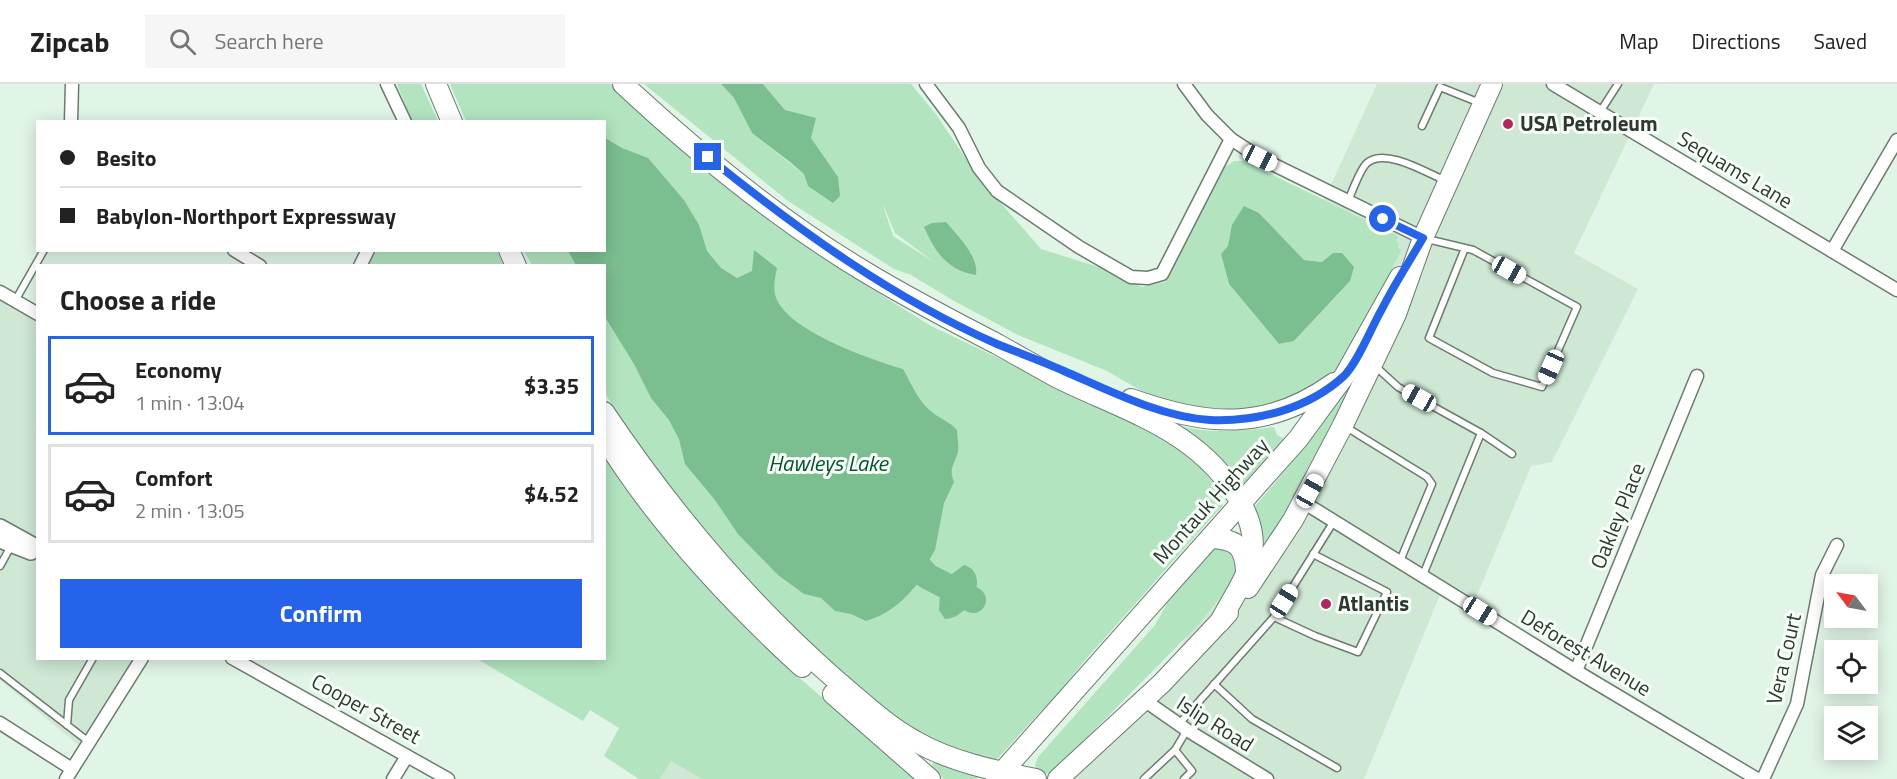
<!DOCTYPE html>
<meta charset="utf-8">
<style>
body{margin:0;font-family:"Titillium Web",sans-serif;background:#f6f6f6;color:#222;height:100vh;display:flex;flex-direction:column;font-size:22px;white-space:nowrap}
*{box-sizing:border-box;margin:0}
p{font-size:20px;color:#767676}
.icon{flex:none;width:33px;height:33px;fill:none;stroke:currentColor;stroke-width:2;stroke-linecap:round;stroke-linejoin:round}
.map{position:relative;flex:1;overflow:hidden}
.panel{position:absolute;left:36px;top:180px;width:570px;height:396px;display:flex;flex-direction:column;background:#fff;border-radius:0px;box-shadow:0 3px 15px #0003}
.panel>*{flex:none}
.hud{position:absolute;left:36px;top:36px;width:570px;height:132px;border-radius:0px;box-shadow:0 3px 15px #0003;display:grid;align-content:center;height:132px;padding:0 24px;background:#fff}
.needle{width:39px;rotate:302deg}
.controls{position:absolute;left:1824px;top:490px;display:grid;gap:12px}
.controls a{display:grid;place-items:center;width:54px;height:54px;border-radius:0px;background:#fff;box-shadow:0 3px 15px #0003;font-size:30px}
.end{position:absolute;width:27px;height:27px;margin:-14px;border:8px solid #2563eb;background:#fff;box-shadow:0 0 0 3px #fff}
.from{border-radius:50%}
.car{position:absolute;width:18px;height:36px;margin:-18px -9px;border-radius:8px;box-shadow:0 0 4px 2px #0007;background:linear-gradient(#fff 24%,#345 0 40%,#fff 0 76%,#345 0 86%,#fff 0)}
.hud b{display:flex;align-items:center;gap:21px;height:57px;font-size:22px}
.hud b+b{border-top:2px solid #e0e0e0}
.hud i{width:15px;height:15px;background:#222}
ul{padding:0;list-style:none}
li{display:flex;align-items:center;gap:18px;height:99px;margin:0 12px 9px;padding:0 12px;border:3px solid #e0e0e0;border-radius:0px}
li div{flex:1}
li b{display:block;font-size:22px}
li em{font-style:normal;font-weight:700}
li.selected{border-color:#2563eb}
li>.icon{width:54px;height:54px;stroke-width:1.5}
h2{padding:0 24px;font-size:27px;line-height:72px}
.primary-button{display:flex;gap:12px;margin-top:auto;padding:12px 24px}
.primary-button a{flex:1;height:69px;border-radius:0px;background:#2563eb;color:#fff;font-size:24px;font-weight:700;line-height:69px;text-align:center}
header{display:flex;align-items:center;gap:36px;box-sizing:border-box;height:84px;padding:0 30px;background:#fff;border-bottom:2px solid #e0e0e0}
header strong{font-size:28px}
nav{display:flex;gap:33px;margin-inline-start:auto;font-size:21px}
.search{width:420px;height:54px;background:#f6f6f6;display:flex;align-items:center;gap:15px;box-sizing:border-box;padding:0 21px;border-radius:0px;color:#767676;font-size:22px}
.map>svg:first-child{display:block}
.built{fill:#cee8d4}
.green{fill:#b2e4c0;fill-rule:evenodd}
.water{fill:#7bbe90}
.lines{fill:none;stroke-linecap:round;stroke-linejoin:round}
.river{stroke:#7bbe90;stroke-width:26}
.service-casing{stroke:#6b7c6f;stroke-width:9}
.minor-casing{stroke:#6b7c6f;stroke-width:15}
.tertiary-casing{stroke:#6b7c6f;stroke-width:18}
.primary-casing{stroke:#6b7c6f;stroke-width:22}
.service{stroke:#fff;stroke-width:6}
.minor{stroke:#fff;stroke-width:12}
.tertiary{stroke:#fff;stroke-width:15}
.primary{stroke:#fff;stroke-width:20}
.route{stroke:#2563eb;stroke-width:8}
.poi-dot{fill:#b4275d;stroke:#f6fff8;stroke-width:2}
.labels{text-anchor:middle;stroke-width:6;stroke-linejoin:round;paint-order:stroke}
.poi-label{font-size:21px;font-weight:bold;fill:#2f3731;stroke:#f6fff8;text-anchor:start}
.street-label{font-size:21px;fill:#2f3731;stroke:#f6fff8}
.water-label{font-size:22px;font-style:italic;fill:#02552b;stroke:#f6fff8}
</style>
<header>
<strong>Zipcab</strong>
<div class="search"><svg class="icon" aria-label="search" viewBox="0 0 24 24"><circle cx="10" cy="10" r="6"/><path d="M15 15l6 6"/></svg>Search here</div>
<nav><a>Map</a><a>Directions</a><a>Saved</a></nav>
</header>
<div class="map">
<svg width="1897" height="695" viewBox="0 0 1897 695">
<rect width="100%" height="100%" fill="#e1f5e6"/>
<g class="built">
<path d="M1377,0H1654L1574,169L1638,205L1552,378L1531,382L1475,516L1445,499L1364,695H1067L1145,624L1346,277L1402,165L1398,164L1396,156L1398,152L1324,116Z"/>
<path d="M0,216L37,237L38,574L143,575L88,669L0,596Z"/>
<path d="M671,677L702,695H660Z"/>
</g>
<g class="green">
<path d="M397,0H421L438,37H412Z"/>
<path d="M450,0H612L772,139L862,199L931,242L1175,358L1196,378L1224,412L1220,417L1223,421L1086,575L1047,623H1045L996,676L993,675L989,677L921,653L885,627L830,580L752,502L693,432L620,334L605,309L604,182L532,181L524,167L604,166V38L466,37Z"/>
<path d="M644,0H721L734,14L752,49L804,90L823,73L811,54L804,32L785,26L763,0H911L935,29L979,94L1041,165L1102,184L1142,203L1165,198L1225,83L1234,77H1244L1398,152L1396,157L1399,160L1398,164L1402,165L1346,277L1322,299L1263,327L1261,322H1258L1257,328L1211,329L1154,314L1107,287L1018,251L954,217L911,191L894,185L788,117ZM882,118L895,149L934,178L893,152ZM1259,129L1304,176L1322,178L1333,169L1350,197L1294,257L1279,260L1229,200L1221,170Z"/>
<path d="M377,166L497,167L503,181H368Z"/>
<path d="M1361,285L1270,463L1263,459L1255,422C1294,378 1329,334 1361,285Z"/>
<path d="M1180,342C1214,350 1240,347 1274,343L1277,351L1285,355L1282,362L1244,401C1225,375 1207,360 1180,342Z"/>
<path d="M605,370L716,511L788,584L877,661L919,695H702L671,677L660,695H639L604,672L619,644L590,626L583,637L477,575L604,574Z"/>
<path d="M1216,463L1238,467L1235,495L1197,542L1053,688L1043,691L1037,688L1035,681L1038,673L1155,541L1169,516Z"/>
<path d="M934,678L978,692L977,695H944L931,682Z"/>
</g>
<g class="water">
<path d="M721,0H763L785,26L816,34L811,54L838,93L840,112L833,119L808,102L804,90L790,78L752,49L734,14Z"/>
<path d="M605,54L622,64L648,74L684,116L699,141L707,167L721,184L737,194L752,187L754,166L777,184C775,195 772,205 777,216C792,248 869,275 903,285C911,299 919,319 933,329C941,335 950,338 957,346C957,353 960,364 957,371C953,382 949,386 954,398L944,419L935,466L925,483L929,487L924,498H919C904,516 890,530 866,537L851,530L835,527L821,514L804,510L778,491L738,450L715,416L685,380L679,355L669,336L651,314L634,280L605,233L604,182L576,181L568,167L604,166Z"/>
<path d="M1244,122L1259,129L1304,176L1322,178L1333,169H1342L1354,183L1350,197L1294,257L1279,260L1229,200L1221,170L1228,162L1232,141Z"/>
<path d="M946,138C957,151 979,172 976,191C948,187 935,168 924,143L932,139Z"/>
<path d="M964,481C992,489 970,535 945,535L939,526L940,511L930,501L935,490L948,493Z"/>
</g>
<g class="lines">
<path class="river" d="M905,467L927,492L973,516"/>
<defs>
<g id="service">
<path d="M1600,28L1618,0"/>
<path d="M1422,42L1440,3L1480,19"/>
<path d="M1348,117C1352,108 1360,85 1367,79C1385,63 1427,89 1446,97"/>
<path d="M1427,155L1473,166L1577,223L1542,303L1493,289L1429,254L1465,164"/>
<path d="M15,217L44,166"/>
<path d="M1374,281L1398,303L1481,349L1512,370"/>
<path d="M1346,343L1427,393L1432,400L1400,477"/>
<path d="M0,482L11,462"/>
<path d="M1423,491L1481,349"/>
<path d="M1274,533L1315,552L1358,568L1387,508L1313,470"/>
<path d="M0,589L67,641"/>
<path d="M1214,600L1252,635L1337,684"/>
<path d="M1179,640L1274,533L1334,437"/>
<path d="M89,658L67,641L69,616L93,574"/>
<path d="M1175,666L1192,687L1184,695"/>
<path d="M1144,695L1175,666L1187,646"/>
</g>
<g id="minor">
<path d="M387,0L405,38"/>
<path d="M926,0L959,44L979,84L997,107L1079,163L1131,193L1148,194L1162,190L1231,55"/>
<path d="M1184,0L1207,31L1231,55L1260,74L1423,154"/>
<path d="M1553,0L1897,206"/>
<path d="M71,38L72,0"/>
<path d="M234,166L260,182"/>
<path d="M1832,167L1897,56"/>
<path d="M360,182L368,166"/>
<path d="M0,208L38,230"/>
<path d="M1303,418L1576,587L1757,695"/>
<path d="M232,574L448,695"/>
<path d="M1576,587L1697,292"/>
<path d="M1144,616L1187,646L1267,695"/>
<path d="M0,639L72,685"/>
<path d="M66,695L142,574"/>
<path d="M393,695L407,672"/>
<path d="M1763,695L1797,620L1822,491L1837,461"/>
</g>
<g id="tertiary">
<path d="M0,443L38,464"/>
<path d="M0,456L31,468"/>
</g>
<g id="primary">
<path d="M436,0L452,38"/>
<path d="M623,0C696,68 776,134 862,186C906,213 951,236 997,260C1017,271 1036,282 1056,293C1126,328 1202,346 1242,421C1268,469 1242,496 1220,538"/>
<path d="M509,166L516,182"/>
<path d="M1131,315C1206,342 1266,348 1334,299"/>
<path d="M604,328C670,426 747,518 836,596C861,617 886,641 915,657C951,678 996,687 1036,695"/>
<path d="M604,353C657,439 728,515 802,583"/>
<path d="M1210,454C1235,455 1245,461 1246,487"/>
<path d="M1248,504L1293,436L1343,341L1396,230L1423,154L1492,0"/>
<path d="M833,610L930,695"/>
<path d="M996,695L1298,355L1345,291L1400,193"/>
<path d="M1058,695L1162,599L1228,529"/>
</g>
</defs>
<use href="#service" class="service-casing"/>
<use href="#minor" class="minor-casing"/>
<use href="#tertiary" class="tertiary-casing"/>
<use href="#primary" class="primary-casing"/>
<use href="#service" class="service"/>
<use href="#minor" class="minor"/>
<use href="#tertiary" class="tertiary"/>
<use href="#primary" class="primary"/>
</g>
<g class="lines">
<path class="route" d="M708,73C797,145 892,214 997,260C1019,269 1042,277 1064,287C1108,306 1161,333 1210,336C1257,338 1308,325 1344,292C1358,278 1372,242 1382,225C1394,201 1409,178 1423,154L1383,135"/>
</g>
<g class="poi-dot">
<circle cx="1508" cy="40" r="6"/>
<circle cx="1326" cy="520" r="6"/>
</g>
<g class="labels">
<g class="poi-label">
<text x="1520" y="47">USA Petroleum</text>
<text x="1338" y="527">Atlantis</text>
</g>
<g class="street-label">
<text transform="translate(1735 86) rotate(31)" y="7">Sequams Lane</text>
<text transform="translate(1211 417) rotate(-48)" y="7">Montauk Highway</text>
<text transform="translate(1618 432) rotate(-68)" y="7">Oakley Place</text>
<text transform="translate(1586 569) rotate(31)" y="7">Deforest Avenue</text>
<text transform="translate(1784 575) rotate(-77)" y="7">Vera Court</text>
<text transform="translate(366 625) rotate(29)" y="7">Cooper Street</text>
<text transform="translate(1215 640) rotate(32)" y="7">Islip Road</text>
</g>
<g class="water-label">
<text x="828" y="387">Hawleys Lake</text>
</g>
</g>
</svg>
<div class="controls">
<a><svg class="needle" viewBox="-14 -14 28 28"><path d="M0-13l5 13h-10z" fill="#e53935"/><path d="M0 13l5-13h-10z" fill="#767676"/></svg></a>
<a><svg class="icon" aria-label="locate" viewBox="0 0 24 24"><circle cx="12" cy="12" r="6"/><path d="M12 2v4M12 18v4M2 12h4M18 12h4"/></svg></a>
<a><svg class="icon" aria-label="layers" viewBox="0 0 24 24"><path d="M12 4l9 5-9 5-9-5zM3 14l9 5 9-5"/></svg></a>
</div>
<i class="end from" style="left:1383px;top:135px"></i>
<i class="end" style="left:708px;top:73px"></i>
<i class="car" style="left:1260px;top:74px;rotate:116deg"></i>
<i class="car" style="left:1509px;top:186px;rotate:119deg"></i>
<i class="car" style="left:1551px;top:283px;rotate:204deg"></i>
<i class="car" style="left:1419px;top:314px;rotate:299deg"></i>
<i class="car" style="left:1310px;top:407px;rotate:29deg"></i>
<i class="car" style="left:1284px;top:517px;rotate:32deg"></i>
<i class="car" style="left:1480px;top:527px;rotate:122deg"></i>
<div class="hud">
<b><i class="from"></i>Besito</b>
<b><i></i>Babylon-Northport Expressway</b>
</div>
<section class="panel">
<h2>Choose a ride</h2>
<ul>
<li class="selected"><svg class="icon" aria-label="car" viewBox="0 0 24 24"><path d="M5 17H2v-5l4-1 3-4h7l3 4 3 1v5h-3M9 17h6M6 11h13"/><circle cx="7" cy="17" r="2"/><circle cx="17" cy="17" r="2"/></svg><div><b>Economy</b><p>1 min · 13:04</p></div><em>$3.35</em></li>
<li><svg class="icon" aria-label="car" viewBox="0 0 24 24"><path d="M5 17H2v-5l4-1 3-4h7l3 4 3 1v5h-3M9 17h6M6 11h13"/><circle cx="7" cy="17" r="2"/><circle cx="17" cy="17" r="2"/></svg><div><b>Comfort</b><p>2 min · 13:05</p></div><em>$4.52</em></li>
</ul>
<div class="primary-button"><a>Confirm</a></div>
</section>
</div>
